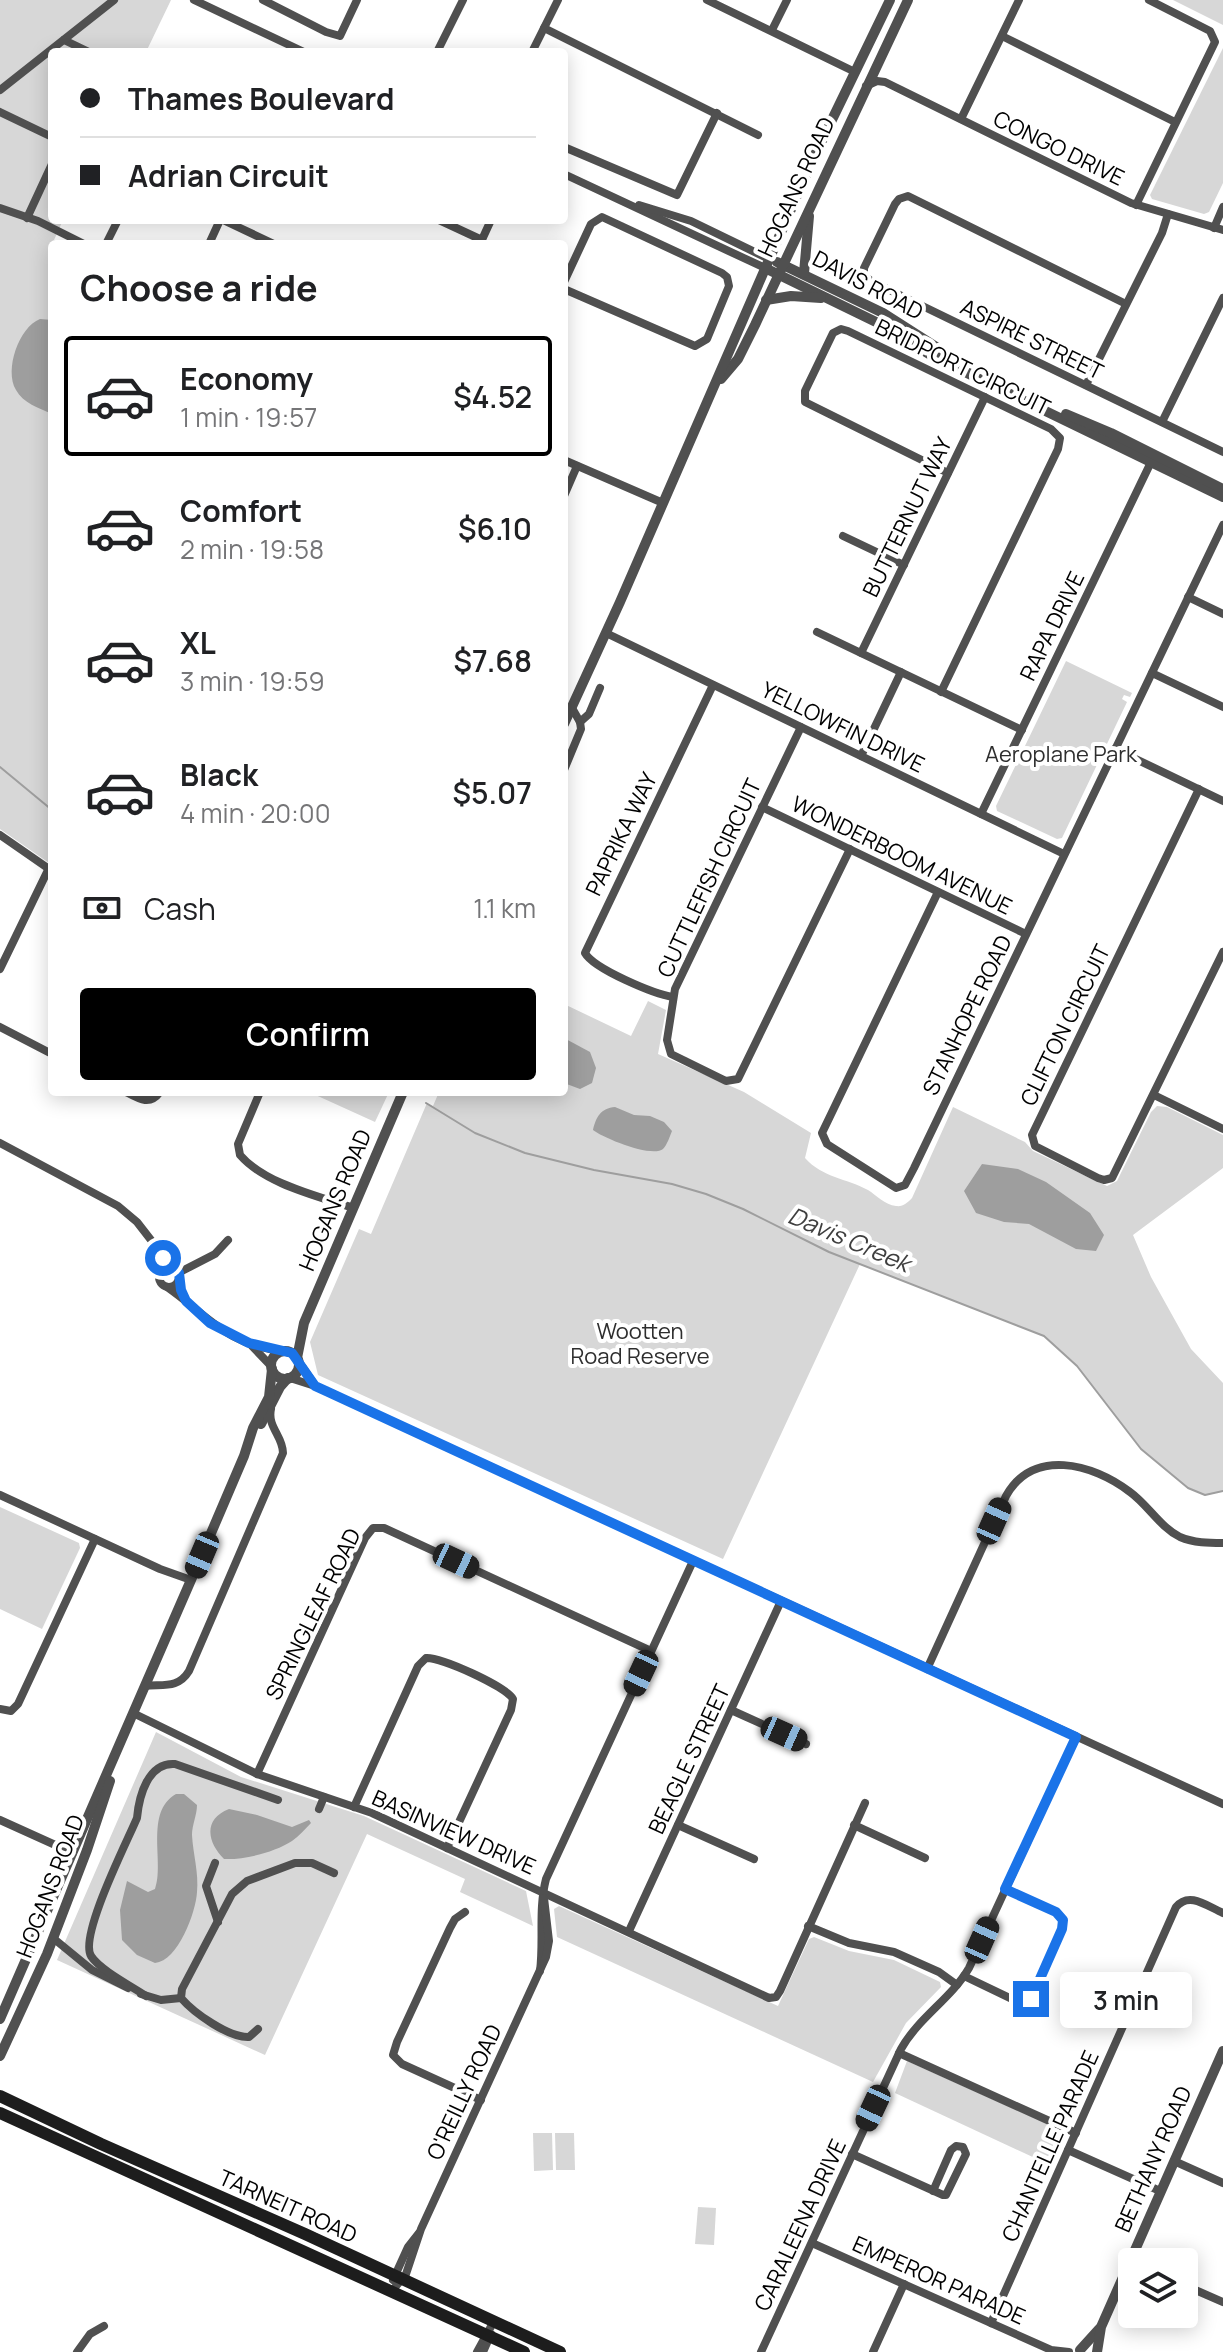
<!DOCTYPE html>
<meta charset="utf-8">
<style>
body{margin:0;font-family:Manrope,sans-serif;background:#f6f6f6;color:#202124;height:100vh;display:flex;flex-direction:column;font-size:30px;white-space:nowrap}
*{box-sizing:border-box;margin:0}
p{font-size:26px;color:#757577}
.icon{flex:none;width:44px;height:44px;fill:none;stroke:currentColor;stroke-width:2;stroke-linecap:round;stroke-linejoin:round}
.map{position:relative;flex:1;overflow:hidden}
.panel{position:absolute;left:48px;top:240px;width:520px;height:856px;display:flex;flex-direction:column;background:#fff;border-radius:8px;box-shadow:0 4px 20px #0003}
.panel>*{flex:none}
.guide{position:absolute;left:48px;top:48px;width:520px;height:176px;border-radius:8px;box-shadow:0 4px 20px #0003;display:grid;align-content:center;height:176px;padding:0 32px;background:#fff}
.buttons{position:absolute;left:1118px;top:2248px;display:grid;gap:16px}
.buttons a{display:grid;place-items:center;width:80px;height:80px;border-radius:8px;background:#fff;box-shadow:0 4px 20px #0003;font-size:40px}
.end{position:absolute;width:36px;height:36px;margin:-18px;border:10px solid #1a73e8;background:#fff;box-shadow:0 0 0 4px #fff}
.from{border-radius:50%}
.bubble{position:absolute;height:56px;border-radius:8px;background:#fff;box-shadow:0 4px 20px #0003;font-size:26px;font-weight:600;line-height:56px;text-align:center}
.car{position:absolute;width:24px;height:48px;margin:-24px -12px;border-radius:10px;box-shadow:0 0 6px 2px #0007;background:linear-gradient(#222 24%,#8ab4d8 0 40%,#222 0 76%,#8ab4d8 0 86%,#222 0)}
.guide b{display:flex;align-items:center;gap:28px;height:76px;font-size:30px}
.guide b+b{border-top:2px solid #e0e0e0}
.guide i{width:20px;height:20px;background:#202124}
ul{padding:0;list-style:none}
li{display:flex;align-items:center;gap:24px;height:120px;margin:0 16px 12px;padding:0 16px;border:4px solid transparent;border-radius:8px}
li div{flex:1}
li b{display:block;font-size:30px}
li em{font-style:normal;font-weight:600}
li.active{border-color:#000}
li>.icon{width:72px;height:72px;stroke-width:1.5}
h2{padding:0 32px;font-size:36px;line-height:96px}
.pay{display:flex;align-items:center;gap:20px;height:88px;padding:0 32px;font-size:30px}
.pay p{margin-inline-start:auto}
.button{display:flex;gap:16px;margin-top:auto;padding:16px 32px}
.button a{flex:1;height:92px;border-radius:8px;background:#000;color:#fff;font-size:32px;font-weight:600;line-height:92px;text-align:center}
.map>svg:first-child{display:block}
.green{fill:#d7d7d7}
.water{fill:#9e9e9e}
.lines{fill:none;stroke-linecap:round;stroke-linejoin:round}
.stream{stroke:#9e9e9e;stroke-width:2}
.minor{stroke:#505050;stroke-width:8}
.tertiary{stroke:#505050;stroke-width:10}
.secondary{stroke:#1d1d1d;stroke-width:12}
.route{stroke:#1a73e8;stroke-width:10}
.labels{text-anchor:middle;stroke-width:8;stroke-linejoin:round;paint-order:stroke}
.street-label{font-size:22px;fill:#000;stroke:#fff}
.park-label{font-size:22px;fill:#2e2e2e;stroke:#fff}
.water-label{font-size:24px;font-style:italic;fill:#3f3f3f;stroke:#fff}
</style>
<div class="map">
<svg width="1223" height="2352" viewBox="0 0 1223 2352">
<rect width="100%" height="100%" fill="#fff"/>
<g class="green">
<path d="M0,0H171L146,52H52V220H63L54,240L62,244H52V865L0,829Z"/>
<path d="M1173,0H1223V25Z"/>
<path d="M1223,48V183L1209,212L1204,214L1152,199L1150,195Z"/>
<path d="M1066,661L1132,693L1130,697L1124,695L1122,699L1127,702L1062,838L1057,839L997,811L996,806Z"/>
<path d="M648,1001L666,1010L658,1054L744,1092L811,1133L805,1158C823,1178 846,1178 868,1190C876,1195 885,1205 896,1206C903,1207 907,1203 912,1198L953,1107L1025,1142L1033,1151L1107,1186L1117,1181L1151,1112L1157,1106L1167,1107L1223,1135V1168L1133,1235L1151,1277L1191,1349L1223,1383V1491L1205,1495L1188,1488L1141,1449L1077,1366L1044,1336L860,1264L723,1559L318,1375L310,1342L359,1229L371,1234L427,1103L433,1106L439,1092H564V1004L631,1036Z"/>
<path d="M309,1092H389L375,1122Z"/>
<path d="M0,1507L79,1543L80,1548L42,1629L0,1609Z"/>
<path d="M156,1732L241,1777L364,1816L526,1891L533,1926L460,1892L465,1879L367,1834L265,2055L57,1960Z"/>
<path d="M559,1906L778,2006L809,1939L814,1937L849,1951L894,1960L940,1982L941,1987L906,2023L873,2082L557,1937L554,1909Z"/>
<path d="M907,2061L1061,2130L1065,2134L1064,2137L1050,2165L895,2093Z"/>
<path d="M533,2133H552L553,2170L534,2171Z"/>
<path d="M555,2133H574L575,2170H556Z"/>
<path d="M698,2207L716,2208L714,2245L695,2244Z"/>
</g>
<g class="water">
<path d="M40,319L52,320V414C39,408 23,403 16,390C4,370 19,327 40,319Z"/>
<path d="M564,1038L590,1052L596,1068L592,1083L580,1089L564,1083Z"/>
<path d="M615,1107L634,1115L650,1116L664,1122L672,1131C670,1136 667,1145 663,1149C652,1158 603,1138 593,1130C596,1117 601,1108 615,1107Z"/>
<path d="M982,1164L1018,1169L1046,1182L1090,1213L1104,1235L1096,1251L1076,1249L1029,1224L1004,1222L976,1213L964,1191Z"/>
<path d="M176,1794H184L197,1805C197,1815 192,1825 192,1835C193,1854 199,1873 197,1892C196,1912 178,1961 155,1963L137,1955L122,1940L120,1910L127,1881L148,1892L155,1889C165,1863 144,1812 176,1794Z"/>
<path d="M229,1809L257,1815L292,1827L309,1820L311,1823C305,1829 299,1836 292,1841C275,1852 245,1860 224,1859C207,1842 203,1819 229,1809Z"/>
</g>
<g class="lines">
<g class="stream">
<path d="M0,767L52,810"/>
<path d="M426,1103L475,1133L525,1153L594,1170L672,1184L706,1194L743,1209L829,1252L1044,1336L1077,1366L1141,1449L1188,1488L1205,1495L1223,1491"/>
</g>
<g class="minor">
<path d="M194,0L304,52"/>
<path d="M263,0L326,32L340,36L357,0"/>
<path d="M707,0L855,72"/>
<path d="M544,28L758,135"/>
<path d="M772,30L787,0"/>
<path d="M1002,36L1175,122"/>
<path d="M64,40L89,52"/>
<path d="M437,52L463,0"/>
<path d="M532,52L558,0"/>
<path d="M866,86L877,81L885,82L1131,203L1223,230"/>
<path d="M0,90L114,0"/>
<path d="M0,112L52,137"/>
<path d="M961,119L1019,0"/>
<path d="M564,147L677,195L717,113"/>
<path d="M564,174L765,268"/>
<path d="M639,205L691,221L769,259"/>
<path d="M1136,205L1215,42L1210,31L1149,0"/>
<path d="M0,208L38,221L84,244"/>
<path d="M27,218L52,164"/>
<path d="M223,220L274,244"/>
<path d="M439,220L482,240"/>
<path d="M1214,228L1223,207"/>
<path d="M106,244L118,220"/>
<path d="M209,244L220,220"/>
<path d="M480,244L491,220"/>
<path d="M564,282L591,224L602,217L722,273L727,277L729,286L707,339L695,346L564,289"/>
<path d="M1126,304L908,196L899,199L895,204L864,268V275L871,281L1223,452"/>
<path d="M1086,385L1162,233L1168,214"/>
<path d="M1162,422L1223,298"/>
<path d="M564,460L663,503"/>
<path d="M564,496L577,466"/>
<path d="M843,536L904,565"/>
<path d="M1188,597L1223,614"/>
<path d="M817,632L1022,730"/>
<path d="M606,633L1064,854"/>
<path d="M861,653L985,397"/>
<path d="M1152,673L1223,707"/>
<path d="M941,692L1058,449L1060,438L1051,429L848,331L841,329L833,333L805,391V402L948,473"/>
<path d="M580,722L589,714L600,688"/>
<path d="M801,727L675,989L667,1040L671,1054L726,1081L738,1079L850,849"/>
<path d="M1115,749L1223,801"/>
<path d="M861,756L901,672"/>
<path d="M564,770L581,729L580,722L572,708"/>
<path d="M1199,789L1032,1135L1035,1146L1098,1178L1104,1180L1112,1178L1223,952"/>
<path d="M762,807L1026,934"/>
<path d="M981,814L1153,458"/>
<path d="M0,835L52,871"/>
<path d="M938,892L822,1133L827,1144L896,1188L905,1185L914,1168L1223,525"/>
<path d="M0,969L49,868"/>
<path d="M673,997C654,994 594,969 585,953L713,685"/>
<path d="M0,1027L52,1054"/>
<path d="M126,1092C139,1099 150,1106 160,1092"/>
<path d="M260,1092L238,1144L240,1155C265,1184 318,1196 353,1208"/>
<path d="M1154,1095L1223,1129"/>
<path d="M0,1143L118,1206L137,1222L172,1267"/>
<circle cx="169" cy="1277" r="10"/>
<path d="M178,1273L215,1254L228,1240"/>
<path d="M167,1287C207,1315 228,1346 283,1351"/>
<path d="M251,1345L272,1367"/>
<path d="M299,1362L314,1384"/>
<path d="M290,1378L315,1386L1223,1804"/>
<path d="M0,1495L160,1569L191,1580"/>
<path d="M927,1669L1006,1496C1033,1448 1092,1463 1130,1492C1148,1505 1160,1527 1180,1537C1194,1543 1209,1543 1223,1543"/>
<path d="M145,1686C163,1684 178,1689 189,1671L283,1453C283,1436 267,1427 271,1409"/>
<path d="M0,1709L11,1711L18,1704L95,1539"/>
<path d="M731,1710L806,1744"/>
<path d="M133,1713L257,1774L372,1813L769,1998L776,1997L780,1991L865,1803"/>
<path d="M257,1774L365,1538L373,1528H384L651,1651"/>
<path d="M354,1807L418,1666L426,1658C441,1657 505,1686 513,1699L511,1710L447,1848"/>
<path d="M319,1809L324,1797"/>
<path d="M0,1820L73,1853"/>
<path d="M678,1825L754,1859"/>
<path d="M854,1825L925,1858"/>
<path d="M215,1863L206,1886L218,1922"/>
<path d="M465,1912L455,1919L450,1928L397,2042L393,2055L402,2064L481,2100"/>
<path d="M808,1926L849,1943L894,1952L939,1972L957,1985"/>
<path d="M629,1931L781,1601"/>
<path d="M53,1938L92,1970L128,1988"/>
<path d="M540,1971C544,1940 538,1910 546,1879L693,1561"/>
<path d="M964,1976L1018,2002H1026L1033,1995L1062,1929L1063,1920L1056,1912L1005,1889"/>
<path d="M141,1994L161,2000L181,1998"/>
<path d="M146,1996C131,1986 100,1970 91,1956C79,1936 127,1842 137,1818C139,1796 148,1762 175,1764L278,1800"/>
<path d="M258,2029L249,2037C229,2038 194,2013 181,1998L182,1989L232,1894L247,1881L295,1863H312L334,1873"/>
<path d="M899,2053L1076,2133"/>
<path d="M1068,2150L1160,2191"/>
<path d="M852,2154L943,2195H946L966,2154L963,2147L956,2146L951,2150L933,2191"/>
<path d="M1174,2161L1223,2183"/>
<path d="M812,2243L1051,2350L1069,2352"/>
<path d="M393,2280L408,2247L419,2233"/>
<path d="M1184,2285L1223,2302"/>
<path d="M392,2291L406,2274L421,2229L546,1957L549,1941L544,1898"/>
<path d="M991,2323L1176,1907C1189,1891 1207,1906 1223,1913"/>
<path d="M77,2352L90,2334L104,2326"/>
<path d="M477,2352L494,2321"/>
<path d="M483,2352L491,2334"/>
<path d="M761,2352L901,2049C919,2017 951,1999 969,1968L1076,1737"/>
<path d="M873,2352L904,2284"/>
</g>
<g class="tertiary">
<path d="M777,262L883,313L969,368"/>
<path d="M765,268L876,322L934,357L1223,497"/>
<path d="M804,273L809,216"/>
<path d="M766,300L791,296L821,298"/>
<path d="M721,379L738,359L755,325L908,0"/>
<path d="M1066,414L1111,433L1221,488"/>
<path d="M564,724L620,602L812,161L890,0"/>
<circle cx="285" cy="1365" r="14"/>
<path d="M297,1358L304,1323L403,1092"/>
<path d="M261,1424L280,1387L288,1378"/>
<path d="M0,2019L191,1580L244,1456L253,1428L269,1397L272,1369"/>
<path d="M0,2056L47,1954L87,1850L110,1781"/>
<path d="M1080,2350L1099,2329"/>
<path d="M1097,2352L1101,2327L1223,2051"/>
</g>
<g class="secondary">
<path d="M0,2096L101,2144L305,2234L560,2352"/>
<path d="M0,2113L524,2352"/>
</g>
</g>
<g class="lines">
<path class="route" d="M163,1258L179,1273L181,1290L186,1301L210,1323L249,1343L292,1353L315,1386L326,1391L1076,1737L1005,1889L1056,1912L1063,1920L1062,1929L1031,1999"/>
</g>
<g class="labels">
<g class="street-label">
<text transform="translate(1059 148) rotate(26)" y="8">CONGO DRIVE</text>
<text transform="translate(796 187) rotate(-65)" y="8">HOGANS ROAD</text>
<text transform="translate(868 285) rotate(28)" y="8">DAVIS ROAD</text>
<text transform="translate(1032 339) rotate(26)" y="8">ASPIRE STREET</text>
<text transform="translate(963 367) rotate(26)" y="8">BRIDPORT CIRCUIT</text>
<text transform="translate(907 517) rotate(-64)" y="8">BUTTERNUT WAY</text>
<text transform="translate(1052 626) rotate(-64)" y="8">RAPA DRIVE</text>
<text transform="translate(843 727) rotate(26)" y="8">YELLOWFIN DRIVE</text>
<text transform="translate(621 834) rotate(-64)" y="8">PAPRIKA WAY</text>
<text transform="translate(902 855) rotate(26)" y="8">WONDERBOOM AVENUE</text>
<text transform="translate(709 878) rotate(-65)" y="8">CUTTLEFISH CIRCUIT</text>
<text transform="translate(967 1015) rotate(-64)" y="8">STANHOPE ROAD</text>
<text transform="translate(1065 1025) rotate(-64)" y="8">CLIFTON CIRCUIT</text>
<text transform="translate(335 1200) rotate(-67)" y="8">HOGANS ROAD</text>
<text transform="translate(313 1614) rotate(-64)" y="8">SPRINGLEAF ROAD</text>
<text transform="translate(689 1759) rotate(-65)" y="8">BEAGLE STREET</text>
<text transform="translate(454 1832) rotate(24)" y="8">BASINVIEW DRIVE</text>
<text transform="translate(50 1886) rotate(-69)" y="8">HOGANS ROAD</text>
<text transform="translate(464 2092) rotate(-65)" y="8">O'REILLY ROAD</text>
<text transform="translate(1050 2146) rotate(-66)" y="8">CHANTELLE PARADE</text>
<text transform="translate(1153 2159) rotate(-66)" y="8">BETHANY ROAD</text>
<text transform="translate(288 2206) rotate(24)" y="8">TARNEIT ROAD</text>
<text transform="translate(800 2225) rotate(-65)" y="8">CARALEENA DRIVE</text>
<text transform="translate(939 2280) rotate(24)" y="8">EMPEROR PARADE</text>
</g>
<g class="park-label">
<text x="1061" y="762">Aeroplane Park</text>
<text x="640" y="1339">Wootten<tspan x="640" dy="25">Road Reserve</tspan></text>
</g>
<g class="water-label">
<text transform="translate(849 1240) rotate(23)" y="8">Davis Creek</text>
</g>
</g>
</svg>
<div class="buttons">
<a><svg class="icon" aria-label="layers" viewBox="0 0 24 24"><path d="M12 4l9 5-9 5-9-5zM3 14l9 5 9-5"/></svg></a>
</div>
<i class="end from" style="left:163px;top:1258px"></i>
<i class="end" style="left:1031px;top:1999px"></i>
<div class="bubble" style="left:1060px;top:1972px;width:132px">3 min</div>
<i class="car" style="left:994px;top:1521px;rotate:24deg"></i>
<i class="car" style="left:202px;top:1555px;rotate:203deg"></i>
<i class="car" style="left:456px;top:1561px;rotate:115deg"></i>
<i class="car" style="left:641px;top:1673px;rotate:205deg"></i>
<i class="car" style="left:784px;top:1734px;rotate:114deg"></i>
<i class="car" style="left:982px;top:1940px;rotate:24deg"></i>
<i class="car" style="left:873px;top:2108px;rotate:205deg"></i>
<div class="guide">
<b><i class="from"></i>Thames Boulevard</b>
<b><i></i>Adrian Circuit</b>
</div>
<section class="panel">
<h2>Choose a ride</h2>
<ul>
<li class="active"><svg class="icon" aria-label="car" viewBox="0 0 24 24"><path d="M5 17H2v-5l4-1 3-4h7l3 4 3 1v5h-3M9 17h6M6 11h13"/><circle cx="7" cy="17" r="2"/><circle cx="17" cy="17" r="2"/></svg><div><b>Economy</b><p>1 min · 19:57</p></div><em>$4.52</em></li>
<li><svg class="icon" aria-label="car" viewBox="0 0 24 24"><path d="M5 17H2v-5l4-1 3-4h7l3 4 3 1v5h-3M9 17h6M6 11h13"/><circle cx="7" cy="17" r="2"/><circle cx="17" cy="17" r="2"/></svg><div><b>Comfort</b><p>2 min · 19:58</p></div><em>$6.10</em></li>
<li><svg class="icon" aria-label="car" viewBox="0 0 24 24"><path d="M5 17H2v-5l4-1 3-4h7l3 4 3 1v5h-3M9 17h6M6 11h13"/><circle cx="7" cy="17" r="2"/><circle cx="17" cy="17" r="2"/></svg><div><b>XL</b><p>3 min · 19:59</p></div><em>$7.68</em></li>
<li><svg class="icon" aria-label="car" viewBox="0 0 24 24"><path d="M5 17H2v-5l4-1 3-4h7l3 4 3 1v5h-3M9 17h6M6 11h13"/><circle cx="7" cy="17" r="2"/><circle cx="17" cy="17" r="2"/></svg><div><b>Black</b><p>4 min · 20:00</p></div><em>$5.07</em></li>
</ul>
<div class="pay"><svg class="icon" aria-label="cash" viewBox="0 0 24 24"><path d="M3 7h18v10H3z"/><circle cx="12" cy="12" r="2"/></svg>Cash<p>1.1 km</p></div>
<div class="button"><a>Confirm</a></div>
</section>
</div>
